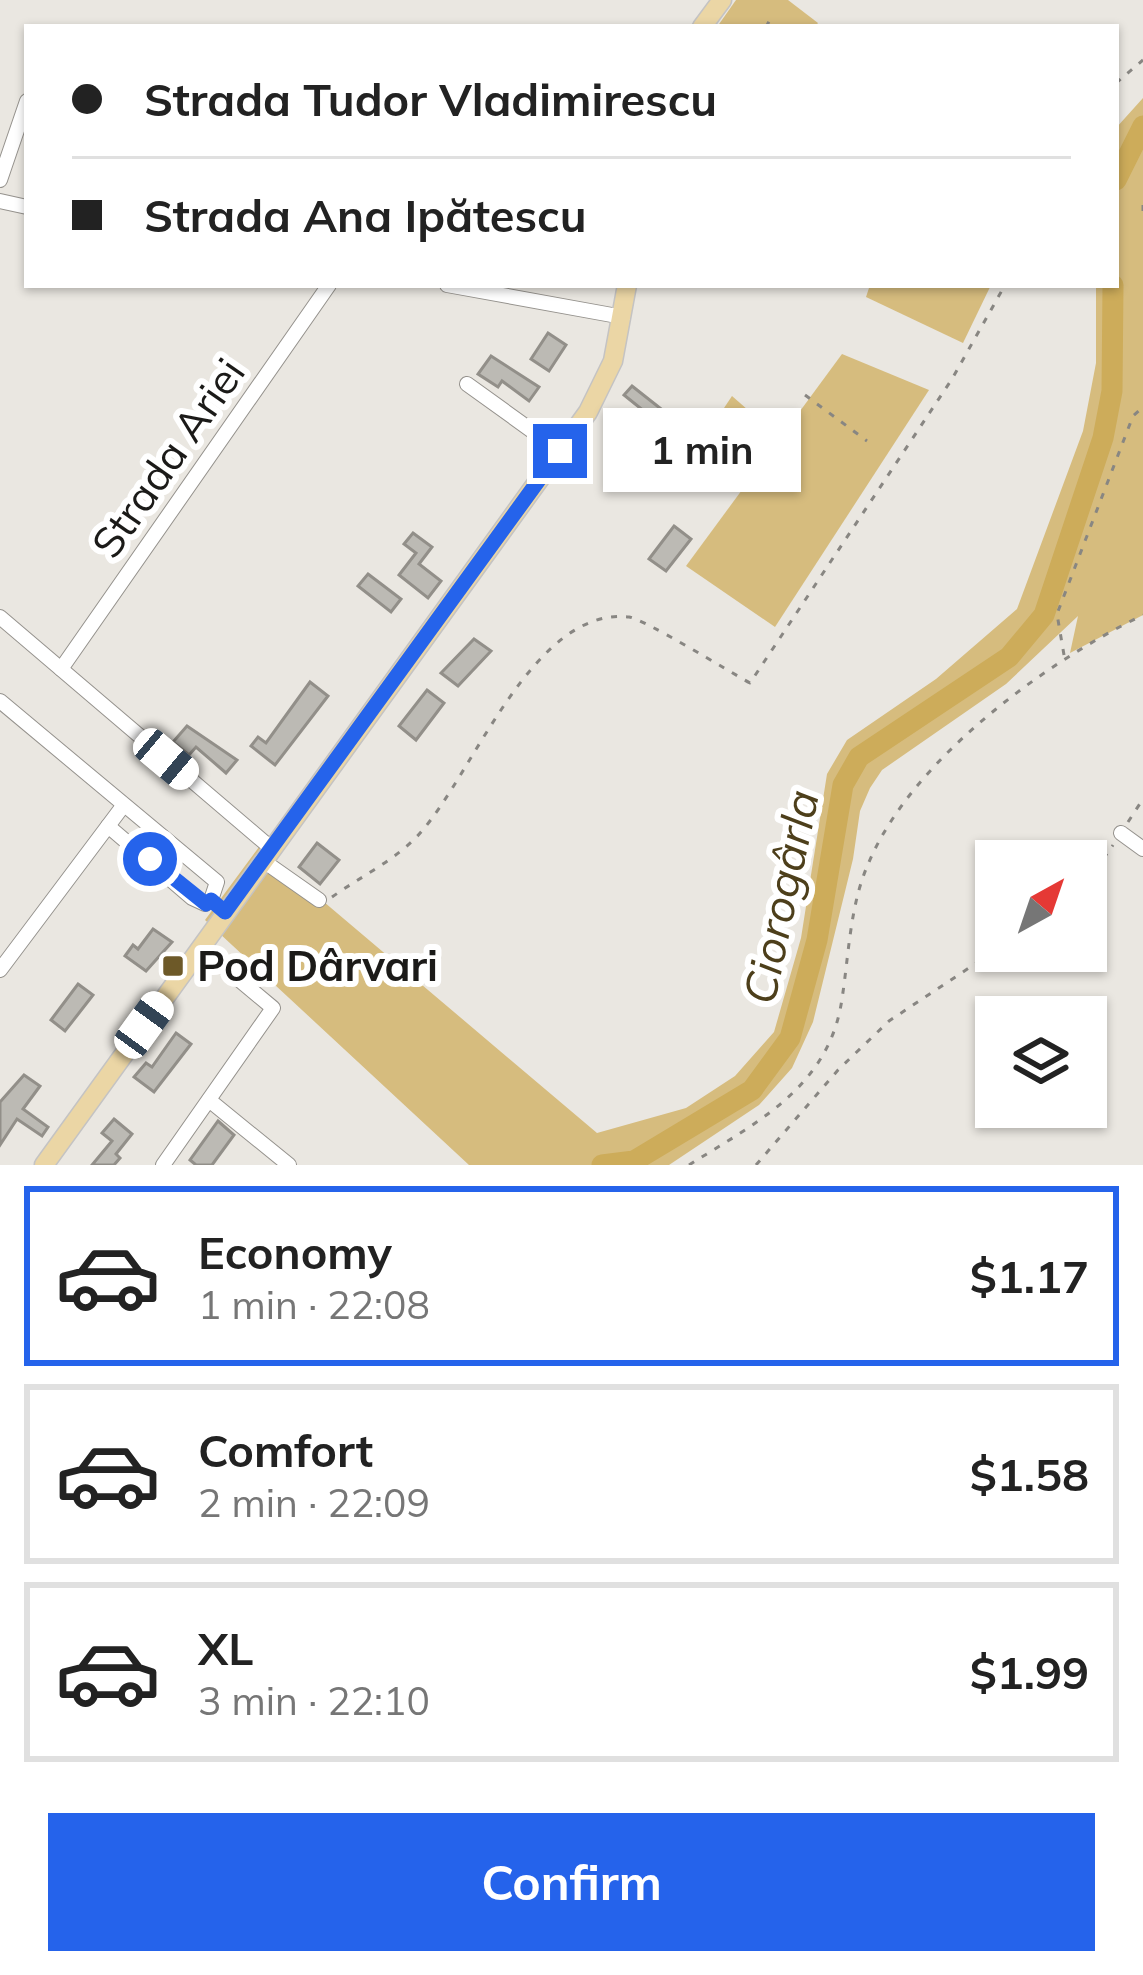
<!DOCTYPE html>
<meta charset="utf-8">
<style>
body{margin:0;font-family:Mulish,sans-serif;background:#f6f6f6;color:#222;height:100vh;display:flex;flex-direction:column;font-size:45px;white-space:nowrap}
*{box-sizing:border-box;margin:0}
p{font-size:39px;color:#767676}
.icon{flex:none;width:66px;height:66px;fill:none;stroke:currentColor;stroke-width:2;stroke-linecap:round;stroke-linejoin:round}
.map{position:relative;height:1165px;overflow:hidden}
.panel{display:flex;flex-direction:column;background:#fff;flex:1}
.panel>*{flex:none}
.top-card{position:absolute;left:24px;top:24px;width:1095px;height:264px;border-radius:0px;box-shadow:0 3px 9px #0004;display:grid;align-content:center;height:264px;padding:0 48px;background:#fff}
.needle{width:78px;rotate:40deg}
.tools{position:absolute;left:975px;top:840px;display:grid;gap:24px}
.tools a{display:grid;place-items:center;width:132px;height:132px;border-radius:0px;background:#fff;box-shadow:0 3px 9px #0004;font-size:60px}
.end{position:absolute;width:54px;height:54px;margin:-27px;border:15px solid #2563eb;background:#fff;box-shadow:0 0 0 6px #fff}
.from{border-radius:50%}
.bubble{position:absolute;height:84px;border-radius:0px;background:#fff;box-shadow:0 3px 9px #0004;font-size:39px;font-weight:700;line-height:84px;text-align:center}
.car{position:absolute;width:36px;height:72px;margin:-36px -18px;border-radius:15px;box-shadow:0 0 9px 3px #0007;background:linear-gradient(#fff 24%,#345 0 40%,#fff 0 76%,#345 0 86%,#fff 0)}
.top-card b{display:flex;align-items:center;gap:42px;height:114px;font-size:45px}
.top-card b+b{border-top:3px solid #e0e0e0}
.top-card i{width:30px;height:30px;background:#222}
ul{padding:21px 0 0;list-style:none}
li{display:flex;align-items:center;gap:36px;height:180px;margin:0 24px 18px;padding:0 24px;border:6px solid #e0e0e0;border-radius:0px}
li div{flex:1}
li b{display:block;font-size:45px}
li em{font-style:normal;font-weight:700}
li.current{border-color:#2563eb}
li>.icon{width:108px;height:108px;stroke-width:1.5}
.primary-button{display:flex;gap:24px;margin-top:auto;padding:24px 48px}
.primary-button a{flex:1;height:138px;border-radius:0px;background:#2563eb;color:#fff;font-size:48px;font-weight:700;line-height:138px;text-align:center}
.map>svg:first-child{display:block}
.green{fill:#d6bc7e}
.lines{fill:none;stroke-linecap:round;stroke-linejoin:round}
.river{stroke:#cdac5a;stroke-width:21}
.building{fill:#bcbab4;stroke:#928f89;stroke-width:3}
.minor-casing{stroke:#95928d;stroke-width:16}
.major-casing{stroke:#c4c3c3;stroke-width:21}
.path{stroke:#888682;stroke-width:3;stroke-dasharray:6 9;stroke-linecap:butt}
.minor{stroke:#fff;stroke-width:14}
.major{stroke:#ebd6a5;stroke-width:18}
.route{stroke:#2563eb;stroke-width:15}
.poi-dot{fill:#6d5928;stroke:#fff;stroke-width:4.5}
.labels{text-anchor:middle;stroke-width:12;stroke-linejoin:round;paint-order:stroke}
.street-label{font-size:42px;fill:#1b1a18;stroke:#fff}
.poi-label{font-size:42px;font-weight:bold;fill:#1b1a18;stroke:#fff;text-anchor:start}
.water-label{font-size:45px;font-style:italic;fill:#4d3f1b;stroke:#fff}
</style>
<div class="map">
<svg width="1143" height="1165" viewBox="0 0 1143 1165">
<rect width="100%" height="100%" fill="#eae7e1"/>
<g class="green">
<path d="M736,0H788L818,23L815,27H717Z"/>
<path d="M1143,98V615L1070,653L1078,616L1006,684L882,770L870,788L860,811L853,859L813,1022L792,1068L759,1105L669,1165H469L205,920L259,847L597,1133L686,1108L735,1076L774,1032L801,938L827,774L847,740L936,679L1017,609L1083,431L1096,363V285H1116V128Z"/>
<path d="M870,285H991L963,343L866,297Z"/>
<path d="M842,354L929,390L775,627L686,566Z"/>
<path d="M732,396L773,432L746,474L702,441Z"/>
</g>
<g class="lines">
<g class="river">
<path d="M1116,180L1143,126"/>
<path d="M602,1165L634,1161L752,1090L790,1038L817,940L843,785L859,757L1009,657L1044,615L1103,438L1112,391L1113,285"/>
</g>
</g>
<g class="building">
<path d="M548,333L566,345L549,371L531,359Z"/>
<path d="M491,356L539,387L529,401L502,381L498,387L478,374Z"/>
<path d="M632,386L689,431L681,441L624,395Z"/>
<path d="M674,526L691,539L666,571L649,559Z"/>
<path d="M413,533L432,547L419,564L441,581L428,598L399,575L416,553L404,544Z"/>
<path d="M368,574L401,599L391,612L358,586Z"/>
<path d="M474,639L491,651L458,686L441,673Z"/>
<path d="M310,682L328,696L275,765L251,746L258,737L266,743Z"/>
<path d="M427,690L444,703L416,740L399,726Z"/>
<path d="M187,726L237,760L226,773L196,747L189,755L173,742Z"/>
<path d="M317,843L339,860L320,884L299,867Z"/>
<path d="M153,929L172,942L146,971L125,956L133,945L138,949Z"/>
<path d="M78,984L93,995L65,1031L51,1020Z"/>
<path d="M176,1033L191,1044L154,1092L134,1077L146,1063L152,1067Z"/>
<path d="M24,1075L40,1086L23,1109L48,1127L42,1136L17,1119L0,1145V1102Z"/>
<path d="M114,1119L132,1134L116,1154L120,1158L114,1165H92L112,1141L102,1133Z"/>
<path d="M218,1121L234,1135L212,1165H196L190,1160Z"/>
</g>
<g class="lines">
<defs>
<g id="minor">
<path d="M0,180L27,101"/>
<path d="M0,201L27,207"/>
<path d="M447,285L623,317"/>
<path d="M467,384L560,451"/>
<path d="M0,617L271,848"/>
<path d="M61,669L329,285"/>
<path d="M0,701L217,882L211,900"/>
<path d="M108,826L192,898L205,904L211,900"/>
<path d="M1121,833L1143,849"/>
<path d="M262,860L319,900"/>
<path d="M0,970L123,806"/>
<path d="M209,1100L289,1165"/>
<path d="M163,1165L273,1008L200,947"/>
</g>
<g id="major">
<path d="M702,27L722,0"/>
<path d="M44,1165L588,412L613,361L627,285"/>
</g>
</defs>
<use href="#minor" class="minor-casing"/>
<use href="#major" class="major-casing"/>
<g class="path">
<path d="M766,27L773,14"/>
<path d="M1116,83L1143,60"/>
<path d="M1143,205V213"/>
<path d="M805,395L867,441"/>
<path d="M1064,655L1057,614L1133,416L1143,407"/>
<path d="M1128,822L1143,799"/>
<path d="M1086,883L1113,845"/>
<path d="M332,897C360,877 399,858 421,832C474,772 534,606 629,617C644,619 730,672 750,683L952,379L1005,285"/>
<path d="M689,1165C754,1124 826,1089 841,1005C849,958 849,906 869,862C913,759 1044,663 1143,615"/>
<path d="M756,1165L838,1070L889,1021L996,950"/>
</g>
<use href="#minor" class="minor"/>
<use href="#major" class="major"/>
</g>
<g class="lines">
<path class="route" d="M150,859L206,904L211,900L225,912L560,451"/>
</g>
<rect class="poi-dot" x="161" y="954" width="24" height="24" rx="6"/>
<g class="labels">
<g class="street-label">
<text transform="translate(168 458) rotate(-55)" y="15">Strada Ariei</text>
</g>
<g class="poi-label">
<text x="197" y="981">Pod Dârvari</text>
</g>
<g class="water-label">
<text transform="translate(781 897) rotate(-78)" y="16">Ciorogârla</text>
</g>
</g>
</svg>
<div class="tools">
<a><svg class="needle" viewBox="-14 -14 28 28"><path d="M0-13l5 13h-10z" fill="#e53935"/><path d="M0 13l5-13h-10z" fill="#767676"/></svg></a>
<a><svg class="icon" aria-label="layers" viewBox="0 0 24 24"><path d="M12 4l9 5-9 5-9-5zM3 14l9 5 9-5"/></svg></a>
</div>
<i class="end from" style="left:150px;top:859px"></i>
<i class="end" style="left:560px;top:451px"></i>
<div class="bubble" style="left:603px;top:408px;width:198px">1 min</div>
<i class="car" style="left:166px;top:759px;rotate:130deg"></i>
<i class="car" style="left:144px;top:1025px;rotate:36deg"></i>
<div class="top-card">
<b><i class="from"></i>Strada Tudor Vladimirescu</b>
<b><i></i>Strada Ana Ipătescu</b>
</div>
</div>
<section class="panel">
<ul>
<li class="current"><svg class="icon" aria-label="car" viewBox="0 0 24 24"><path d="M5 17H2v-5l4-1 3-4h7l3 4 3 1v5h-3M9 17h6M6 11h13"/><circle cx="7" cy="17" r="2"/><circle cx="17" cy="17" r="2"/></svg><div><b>Economy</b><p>1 min · 22:08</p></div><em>$1.17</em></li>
<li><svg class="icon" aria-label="car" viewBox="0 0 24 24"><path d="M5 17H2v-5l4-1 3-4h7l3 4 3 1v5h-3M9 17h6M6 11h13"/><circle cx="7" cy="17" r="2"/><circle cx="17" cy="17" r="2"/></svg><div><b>Comfort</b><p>2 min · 22:09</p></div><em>$1.58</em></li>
<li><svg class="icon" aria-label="car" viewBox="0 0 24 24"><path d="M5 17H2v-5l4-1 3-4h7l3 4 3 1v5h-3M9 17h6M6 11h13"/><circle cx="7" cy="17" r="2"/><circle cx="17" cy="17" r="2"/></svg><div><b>XL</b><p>3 min · 22:10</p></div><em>$1.99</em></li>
</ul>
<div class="primary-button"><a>Confirm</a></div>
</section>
